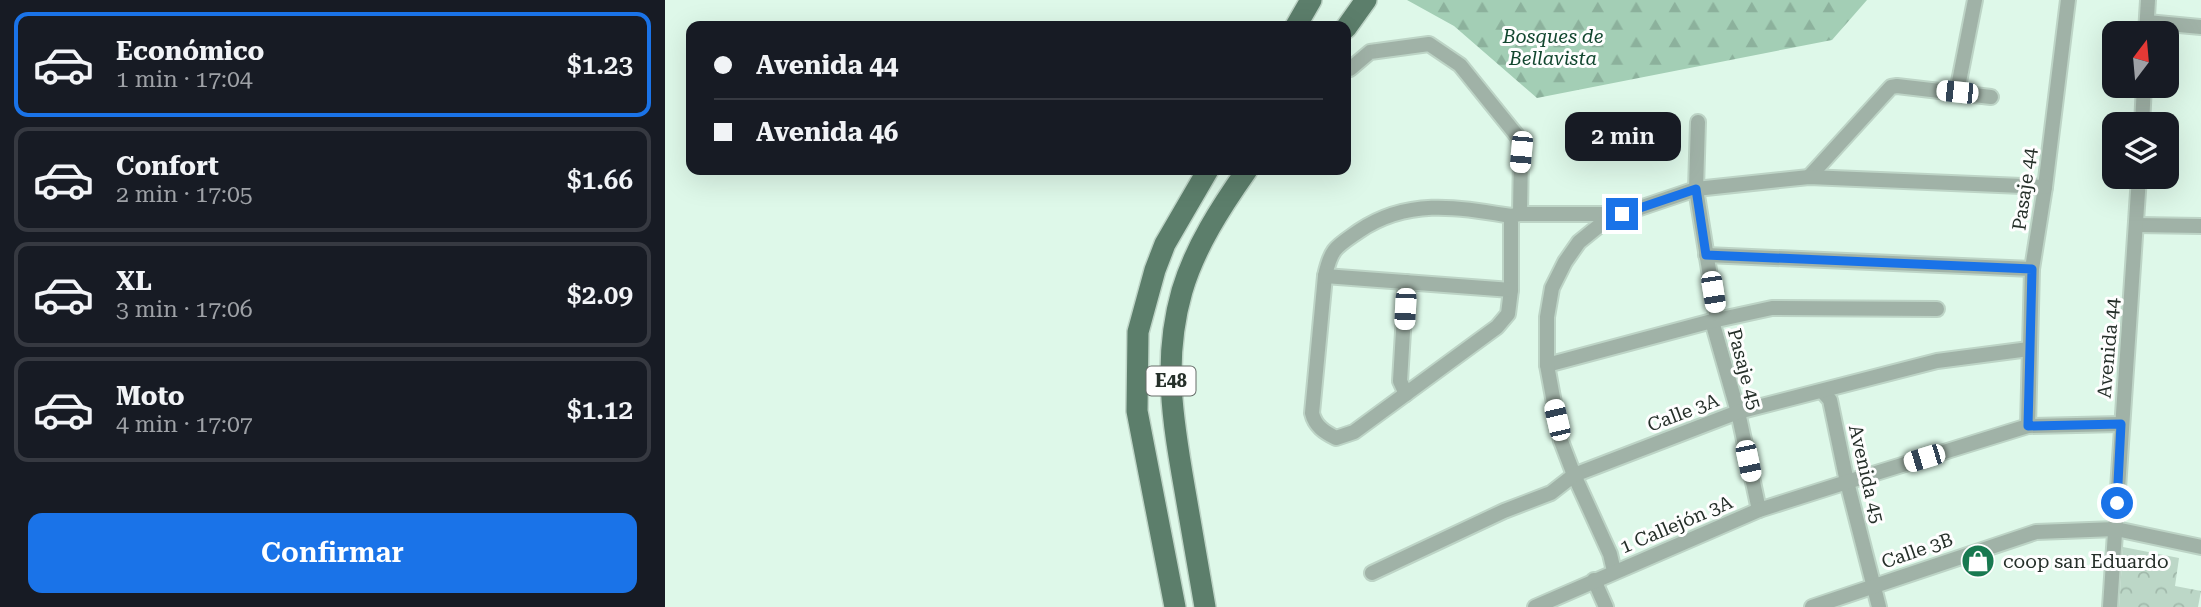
<!DOCTYPE html>
<html lang="es">
<meta charset="utf-8">
<style>
body{margin:0;font-family:"Roboto Serif",serif;background:#242831;color:#f1f3f6;height:100vh;display:flex;flex-direction:column;font-size:26px;white-space:nowrap}
*{box-sizing:border-box;margin:0}
p{font-size:23px;color:#9ea1a6}
.icon{flex:none;width:38px;height:38px;fill:none;stroke:currentColor;stroke-width:2;stroke-linecap:round;stroke-linejoin:round}
.map{position:relative;flex:1;overflow:hidden}
.sheet{display:flex;flex-direction:column;background:#171b24;width:665px}
.sheet>*{flex:none}
.hud{position:absolute;left:21px;top:21px;width:665px;height:154px;border-radius:14px;box-shadow:0 7px 28px #0002;display:grid;align-content:center;height:154px;padding:0 28px;background:#171b24}
.needle{width:46px;rotate:16deg}
.fabs{position:absolute;left:1437px;top:21px;display:grid;gap:14px}
.fabs a{display:grid;place-items:center;width:77px;height:77px;border-radius:14px;background:#171b24;box-shadow:0 7px 28px #0002;font-size:35px}
.end{position:absolute;width:32px;height:32px;margin:-16px;border:9px solid #1a73e8;background:#fff;box-shadow:0 0 0 4px #fff}
.from{border-radius:50%}
.bubble{position:absolute;height:49px;border-radius:14px;background:#171b24;box-shadow:0 7px 28px #0002;font-size:23px;font-weight:600;line-height:49px;text-align:center}
.car{position:absolute;width:21px;height:42px;margin:-21px -10px;border-radius:9px;box-shadow:0 0 5px 2px #0007;background:linear-gradient(#fff 24%,#345 0 40%,#fff 0 76%,#345 0 86%,#fff 0)}
.hud b{display:flex;align-items:center;gap:24px;height:66px;font-size:26px}
.hud b+b{border-top:2px solid #363941}
.hud i{width:18px;height:18px;background:#f1f3f6}
ul{padding:12px 0 0;list-style:none}
li{display:flex;align-items:center;gap:21px;height:105px;margin:0 14px 10px;padding:0 14px;border:4px solid #363941;border-radius:14px}
li div{flex:1}
li b{display:block;font-size:26px}
li em{font-style:normal;font-weight:600}
li.active{border-color:#1a73e8}
li>.icon{width:63px;height:63px;stroke-width:1.5}
.cta{display:flex;gap:14px;margin-top:auto;padding:14px 28px}
.cta a{flex:1;height:80px;border-radius:14px;background:#1a73e8;color:#fff;font-size:28px;font-weight:600;line-height:80px;text-align:center}
main{display:flex;flex:1;min-height:0}
.map>svg:first-child{display:block}
.forest{fill:url(#forest-firs)}
.park{fill:url(#park-crowns)}
.lines{fill:none;stroke-linecap:round;stroke-linejoin:round}
.street-casing{stroke:#bdd4c6;stroke-width:18}
.primary-casing{stroke:#bdd4c6;stroke-width:24}
.street{stroke:#a0b2a7;stroke-width:14}
.primary{stroke:#5c7e6b;stroke-width:21}
.route{stroke:#1a73e8;stroke-width:9}
.labels{text-anchor:middle;stroke-width:6;stroke-linejoin:round;paint-order:stroke}
.shield{fill:#fefefe;stroke:#666d69;stroke-width:2}
.shield-label{font-size:18px;font-weight:bold;fill:#252f29}
.park-label{font-size:19px;font-style:italic;fill:#12472f;stroke:#fefefe}
.street-label{font-size:19px;fill:#252f29;stroke:#fefefe}
.poi-label{font-size:19px;fill:#252f29;stroke:#fefefe;text-anchor:start}
</style>
<main>
<section class="sheet">
<ul>
<li class="active"><svg class="icon" aria-label="car" viewBox="0 0 24 24"><path d="M5 17H2v-5l4-1 3-4h7l3 4 3 1v5h-3M9 17h6M6 11h13"/><circle cx="7" cy="17" r="2"/><circle cx="17" cy="17" r="2"/></svg><div><b>Económico</b><p>1 min · 17:04</p></div><em>$1.23</em></li>
<li><svg class="icon" aria-label="car" viewBox="0 0 24 24"><path d="M5 17H2v-5l4-1 3-4h7l3 4 3 1v5h-3M9 17h6M6 11h13"/><circle cx="7" cy="17" r="2"/><circle cx="17" cy="17" r="2"/></svg><div><b>Confort</b><p>2 min · 17:05</p></div><em>$1.66</em></li>
<li><svg class="icon" aria-label="car" viewBox="0 0 24 24"><path d="M5 17H2v-5l4-1 3-4h7l3 4 3 1v5h-3M9 17h6M6 11h13"/><circle cx="7" cy="17" r="2"/><circle cx="17" cy="17" r="2"/></svg><div><b>XL</b><p>3 min · 17:06</p></div><em>$2.09</em></li>
<li><svg class="icon" aria-label="car" viewBox="0 0 24 24"><path d="M5 17H2v-5l4-1 3-4h7l3 4 3 1v5h-3M9 17h6M6 11h13"/><circle cx="7" cy="17" r="2"/><circle cx="17" cy="17" r="2"/></svg><div><b>Moto</b><p>4 min · 17:07</p></div><em>$1.12</em></li>
</ul>
<div class="cta"><a>Confirmar</a></div>
</section>
<div class="map">
<svg width="1536" height="607" viewBox="0 0 1536 607">
<defs>
<pattern id="forest-firs" width="22" height="20" patternUnits="userSpaceOnUse" patternTransform="scale(1.75)"><rect width="22" height="20" fill="#a3ceb5"/><path d="M5 1l3.5 6h-7zM16 11l3.5 6h-7z" fill="#8cb19c"/></pattern>
<pattern id="park-crowns" width="20" height="18" patternUnits="userSpaceOnUse" patternTransform="scale(1.75)"><rect width="20" height="18" fill="#bcd7c7"/><path d="M2 6a3 3 0 1 1 6 0M12 15a3 3 0 1 1 6 0" fill="none" stroke="#a1b9ab"/></pattern>
</defs>
<rect width="100%" height="100%" fill="#def8e9"/>
<path class="forest" d="M742,0H1202L1167,40L872,98L789,26Z"/>
<path class="park" d="M1458,547L1514,558L1510,586L1536,591L1533,607H1454Z"/>
<g class="lines">
<defs>
<g id="street">
<path d="M1482,22L1536,27"/>
<path d="M1481,33L1483,0"/>
<path d="M681,67L685,69L705,52L764,44L795,65L853,137L856,152L855,214"/>
<path d="M1292,92L1310,0"/>
<path d="M1033,122L1031,189L1052,320"/>
<path d="M1477,124L1479,86"/>
<path d="M1144,177L1226,87L1232,86L1326,97"/>
<path d="M846,216V290L843,314L832,327L689,432L671,438C659,432 650,426 647,413L660,276C666,248 671,247 694,231C743,198 792,207 846,216L855,214H952"/>
<path d="M1472,225L1536,226"/>
<path d="M1041,255L1367,269"/>
<path d="M660,276L846,290"/>
<path d="M741,282L735,381L741,394"/>
<path d="M1047,321L1073,412L1094,510"/>
<path d="M882,365L1047,321L1107,308L1272,309"/>
<path d="M1158,392L1165,400L1182,482L1214,607"/>
<path d="M1363,426L1367,269L1380,187L1403,0"/>
<path d="M949,571L945,554L909,475L896,441L882,365V317L887,288L900,262L914,242L935,225L957,214L1031,189L1144,177L1380,187"/>
<path d="M707,573L839,511L886,493L909,475L1073,412L1272,361L1364,349"/>
<path d="M929,580L941,607"/>
<path d="M870,607L1094,510L1182,482L1363,426L1456,424"/>
<path d="M1147,607L1371,532L1451,529L1536,547"/>
<path d="M1445,607L1474,177"/>
</g>
<g id="primary">
<path d="M631,26L646,0"/>
<path d="M681,28L701,0"/>
<path d="M510,607L472,411L473,332L490,270L500,244L543,170"/>
<path d="M540,607C533,568 527,530 520,491C508,422 497,361 517,291C530,247 556,207 582,170"/>
</g>
</defs>
<use href="#street" class="street-casing"/>
<use href="#primary" class="primary-casing"/>
<use href="#street" class="street"/>
<use href="#primary" class="primary"/>
</g>
<g class="lines">
<path class="route" d="M957,214L1031,189L1041,255L1367,269L1363,426L1456,424L1452,503"/>
</g>
<defs>
<symbol id="shop-disc" viewBox="-11 -11 22 22"><circle r="9.5" fill="#187950" stroke="#fefefe"/><path d="M-5-2.5h2.3a2.7 3.5 0 0 1 5.4 0H5L5.5 6h-11ZM-1.5-2.5h3a1.5 2.3 0 0 0-3 0Z" fill="#fff"/></symbol>
</defs>
<g fill-rule="evenodd">
<use href="#shop-disc" x="1294" y="542" width="38" height="38"/>
</g>
<g class="labels">
<rect class="shield" x="481.5" y="366.5" width="49" height="29" rx="5"/>
<g class="shield-label">
<text x="506" y="387">E48</text>
</g>
<g class="park-label">
<text x="888" y="43">Bosques de<tspan x="888" dy="22">Bellavista</tspan></text>
</g>
<g class="street-label">
<text transform="translate(1359 189) rotate(-82)" y="7">Pasaje 44</text>
<text transform="translate(1443 348) rotate(-85)" y="7">Avenida 44</text>
<text transform="translate(1080 369) rotate(75)" y="7">Pasaje 45</text>
<text transform="translate(1018 412) rotate(-21)" y="7">Calle 3A</text>
<text transform="translate(1202 474) rotate(77)" y="7">Avenida 45</text>
<text transform="translate(1011 524) rotate(-23)" y="7">1 Callejón 3A</text>
<text transform="translate(1252 550) rotate(-19)" y="7">Calle 3B</text>
</g>
<g class="poi-label">
<text x="1338" y="568">coop san Eduardo</text>
</g>
</g>
</svg>
<div class="fabs">
<a><svg class="needle" viewBox="-14 -14 28 28"><path d="M0-13l5 13h-10z" fill="#e53935"/><path d="M0 13l5-13h-10z" fill="#9ea1a6"/></svg></a>
<a><svg class="icon" aria-label="layers" viewBox="0 0 24 24"><path d="M12 4l9 5-9 5-9-5zM3 14l9 5 9-5"/></svg></a>
</div>
<i class="end from" style="left:1452px;top:503px"></i>
<i class="end" style="left:957px;top:214px"></i>
<div class="bubble" style="left:900px;top:112px;width:116px">2 min</div>
<i class="car" style="left:1292px;top:92px;rotate:276deg"></i>
<i class="car" style="left:856px;top:152px;rotate:185deg"></i>
<i class="car" style="left:1048px;top:292px;rotate:171deg"></i>
<i class="car" style="left:740px;top:309px;rotate:183deg"></i>
<i class="car" style="left:892px;top:420px;rotate:347deg"></i>
<i class="car" style="left:1259px;top:458px;rotate:253deg"></i>
<i class="car" style="left:1083px;top:461px;rotate:168deg"></i>
<div class="hud">
<b><i class="from"></i>Avenida 44</b>
<b><i></i>Avenida 46</b>
</div>
</div>
</main>
